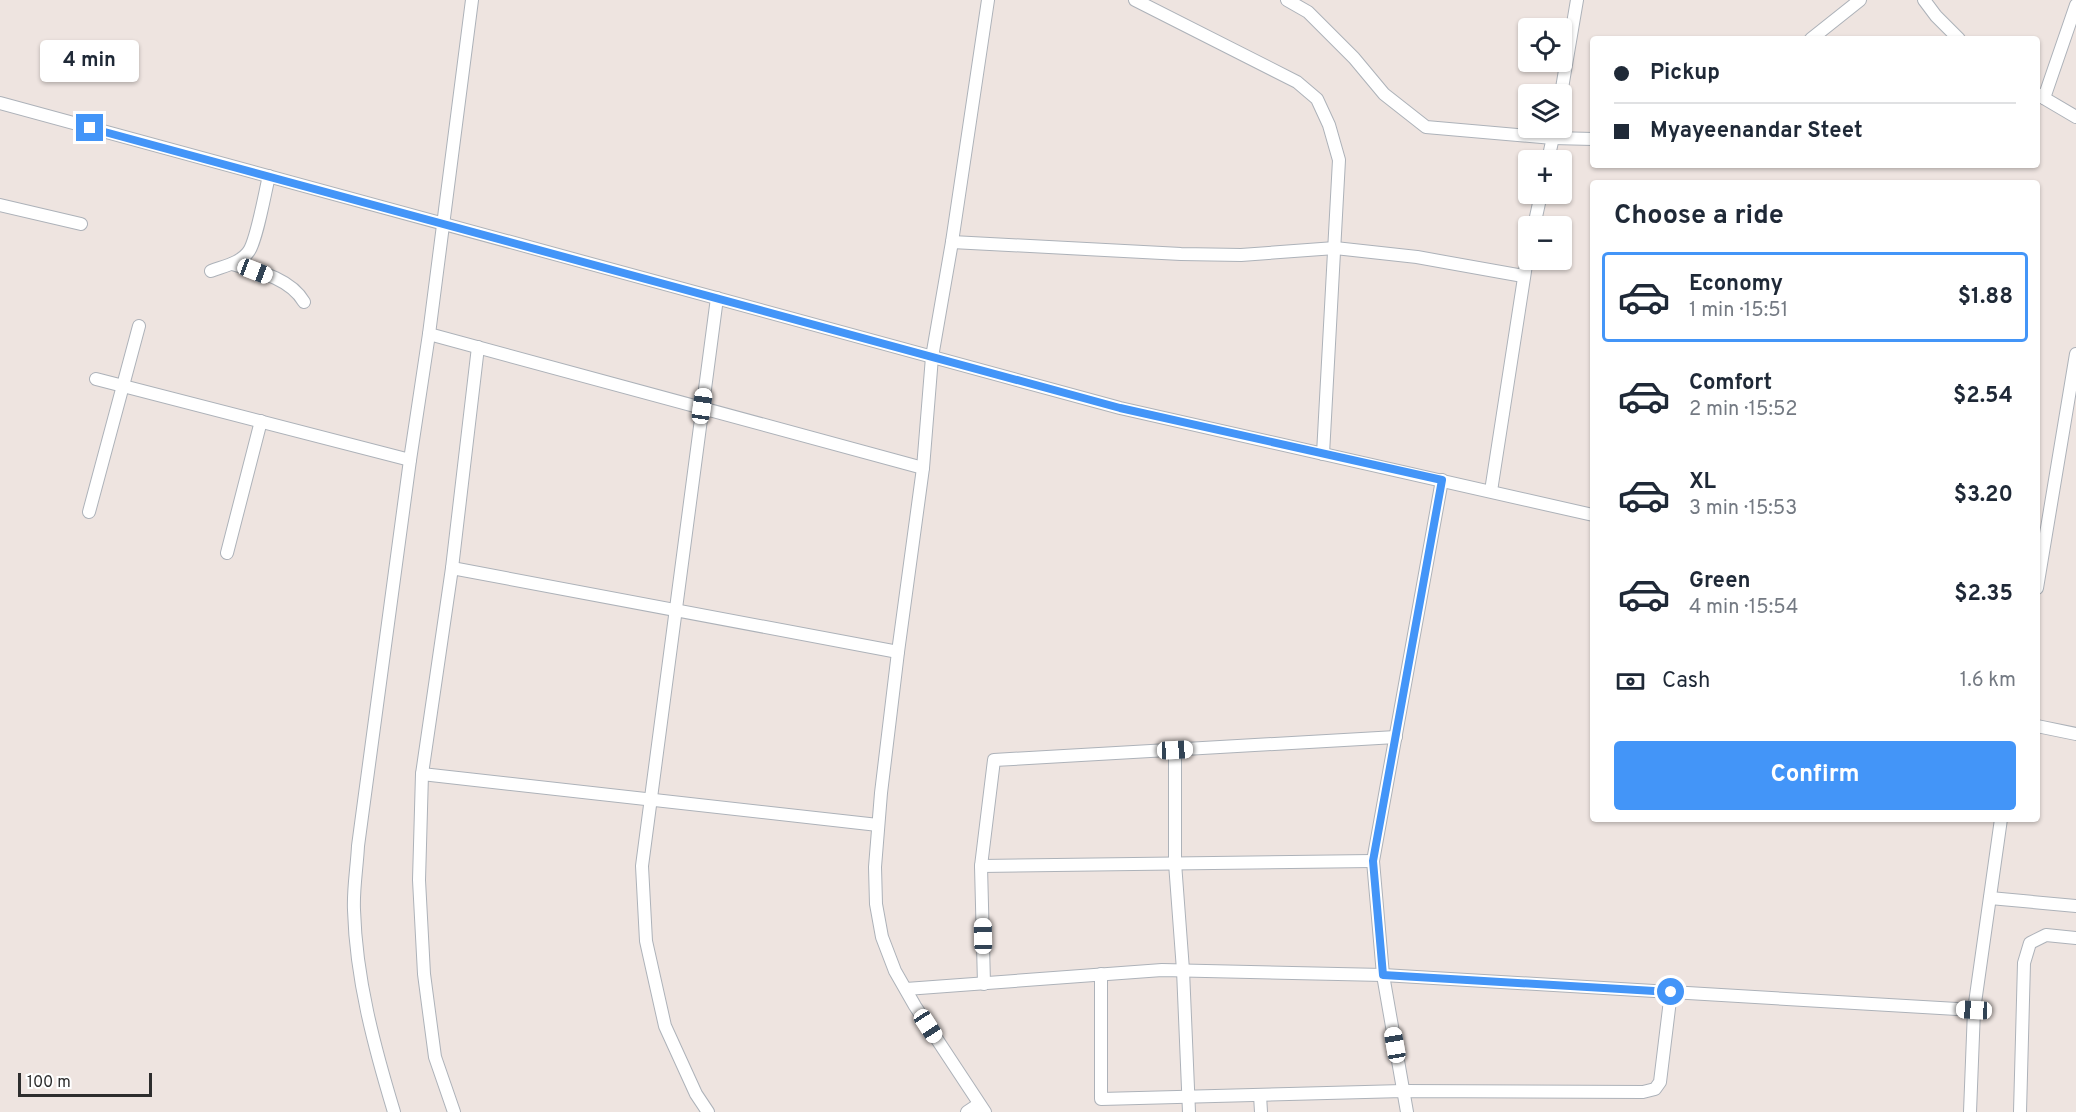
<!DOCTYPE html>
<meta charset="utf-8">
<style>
body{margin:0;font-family:Overpass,sans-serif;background:#f6f6f7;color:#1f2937;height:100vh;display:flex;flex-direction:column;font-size:22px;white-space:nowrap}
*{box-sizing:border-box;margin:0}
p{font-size:20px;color:#747a83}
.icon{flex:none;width:33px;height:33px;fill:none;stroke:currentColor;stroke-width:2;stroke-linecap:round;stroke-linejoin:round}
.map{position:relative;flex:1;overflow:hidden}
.details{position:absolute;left:1590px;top:180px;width:450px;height:642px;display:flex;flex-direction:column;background:#fff;border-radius:6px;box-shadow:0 2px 4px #0004}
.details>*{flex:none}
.top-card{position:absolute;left:1590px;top:36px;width:450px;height:132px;border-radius:6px;box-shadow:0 2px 4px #0004;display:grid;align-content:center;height:132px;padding:0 24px;background:#fff}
.buttons{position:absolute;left:1518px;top:18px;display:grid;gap:12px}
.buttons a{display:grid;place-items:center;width:54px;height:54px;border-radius:6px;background:#fff;box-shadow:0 2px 4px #0004;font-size:30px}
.scale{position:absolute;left:18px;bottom:15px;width:134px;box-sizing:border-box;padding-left:6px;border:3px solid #2d2d2d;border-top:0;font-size:16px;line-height:21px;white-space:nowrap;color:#2d2d2d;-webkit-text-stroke:4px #fff;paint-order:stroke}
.end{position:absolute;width:27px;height:27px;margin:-14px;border:8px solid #4395f8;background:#fff;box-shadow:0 0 0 3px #fff}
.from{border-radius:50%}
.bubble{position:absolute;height:42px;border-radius:6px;background:#fff;box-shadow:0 2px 4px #0004;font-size:20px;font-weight:700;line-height:42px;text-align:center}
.car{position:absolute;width:18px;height:36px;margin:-18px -9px;border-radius:8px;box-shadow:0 0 4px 2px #0007;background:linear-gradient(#fff 24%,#345 0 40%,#fff 0 76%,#345 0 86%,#fff 0)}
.top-card b{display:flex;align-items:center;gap:21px;height:57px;font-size:22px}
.top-card b+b{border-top:2px solid #e0e1e3}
.top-card i{width:15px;height:15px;background:#1f2937}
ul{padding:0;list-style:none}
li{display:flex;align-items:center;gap:18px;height:90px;margin:0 12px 9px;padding:0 12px;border:3px solid transparent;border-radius:6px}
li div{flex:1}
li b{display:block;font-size:22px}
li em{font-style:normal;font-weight:700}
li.current{border-color:#4395f8}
li>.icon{width:54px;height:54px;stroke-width:1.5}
h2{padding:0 24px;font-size:27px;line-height:72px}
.pay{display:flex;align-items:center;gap:15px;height:66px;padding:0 24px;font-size:22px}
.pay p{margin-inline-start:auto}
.cta{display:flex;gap:12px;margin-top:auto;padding:12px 24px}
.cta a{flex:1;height:69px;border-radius:6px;background:#4395f8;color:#fff;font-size:24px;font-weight:700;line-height:69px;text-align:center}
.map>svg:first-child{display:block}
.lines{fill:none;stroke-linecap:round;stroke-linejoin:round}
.minor-casing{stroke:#adb2b9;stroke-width:14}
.minor{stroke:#fff;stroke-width:12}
.route{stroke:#4395f8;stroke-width:8}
</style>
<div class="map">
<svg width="2076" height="1112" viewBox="0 0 2076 1112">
<rect width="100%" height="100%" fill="#eee4e0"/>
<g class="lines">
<defs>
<g id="minor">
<path d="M1135,0L1297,82L1317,99L1329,125L1339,160L1323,454"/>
<path d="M1287,0L1308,12L1354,58L1384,94L1426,127L1553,138L1593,139"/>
<path d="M1924,0L1936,16L1959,39"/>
<path d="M1811,39L1860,0"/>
<path d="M1561,94L1577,0"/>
<path d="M2037,94L2076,117"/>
<path d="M2044,98L2076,5"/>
<path d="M0,103L1120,408L1593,515"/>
<path d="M1548,160L1555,128"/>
<path d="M0,205L81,224"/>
<path d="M1534,226L1541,194"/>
<path d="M952,242L1181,254L1241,255L1335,248L1417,257L1523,276"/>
<path d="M232,264C257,271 290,278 304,302"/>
<path d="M211,271C224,266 241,263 249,251C257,239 265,192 269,176"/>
<path d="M429,334L923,468"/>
<path d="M96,379L410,460"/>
<path d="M1491,491L1528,252"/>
<path d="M89,512L139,326"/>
<path d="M227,553L261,421"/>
<path d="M452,568L898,652"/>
<path d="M2037,588L2076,354"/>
<path d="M2037,726L2076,734"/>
<path d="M1175,750V863L1183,970L1189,1112"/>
<path d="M422,774L878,825"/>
<path d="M981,866L1373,861"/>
<path d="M1990,898L2076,906"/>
<path d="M1101,974V1099L1403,1091L1643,1092L1655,1089L1660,1082L1671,992"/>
<path d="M984,984L981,866L994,760L1396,737"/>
<path d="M906,989L1162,970L1383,975L1974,1010"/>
<path d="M1260,1095L1261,1112"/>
<path d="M394,1112C374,1046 356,979 354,910C353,889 357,867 358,846L410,460L429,334L472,0"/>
<path d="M454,1112L435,1057L424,974L419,880L422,774L452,568L478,347"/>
<path d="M708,1112L696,1094L665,1026L646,941L642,866L717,298"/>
<path d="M967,1112L979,1104"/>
<path d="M985,1112L915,1006L895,971L882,937L876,904L875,867L881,793L898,652L923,468L932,357L952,242L988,0"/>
<path d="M1407,1112L1383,975L1373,861L1442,480"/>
<path d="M1970,1112L1974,1010L2001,819"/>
<path d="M2020,1112L2024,963L2030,943L2046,935L2076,938"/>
</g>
</defs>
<use href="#minor" class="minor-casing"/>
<use href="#minor" class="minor"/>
</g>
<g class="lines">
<path class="route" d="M90,128L1120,408L1442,480L1373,861L1383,975L1671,992"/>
</g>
</svg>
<div class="buttons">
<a><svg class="icon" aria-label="locate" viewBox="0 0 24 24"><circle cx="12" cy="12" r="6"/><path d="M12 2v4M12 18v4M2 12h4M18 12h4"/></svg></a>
<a><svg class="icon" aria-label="layers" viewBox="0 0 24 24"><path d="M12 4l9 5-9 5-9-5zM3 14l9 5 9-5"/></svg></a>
<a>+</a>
<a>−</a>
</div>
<div class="scale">100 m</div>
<i class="end from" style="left:1671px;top:992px"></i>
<i class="end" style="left:90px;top:128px"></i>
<div class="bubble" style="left:40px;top:40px;width:99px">4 min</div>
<i class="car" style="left:255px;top:271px;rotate:111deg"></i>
<i class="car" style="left:702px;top:406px;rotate:8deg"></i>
<i class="car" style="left:1175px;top:750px;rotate:87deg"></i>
<i class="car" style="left:983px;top:936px;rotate:359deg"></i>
<i class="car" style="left:1974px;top:1010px;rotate:273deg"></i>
<i class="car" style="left:928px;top:1026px;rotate:147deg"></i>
<i class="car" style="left:1395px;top:1045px;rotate:350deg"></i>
<div class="top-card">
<b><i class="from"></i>Pickup</b>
<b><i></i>Myayeenandar Steet</b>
</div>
<section class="details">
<h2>Choose a ride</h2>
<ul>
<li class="current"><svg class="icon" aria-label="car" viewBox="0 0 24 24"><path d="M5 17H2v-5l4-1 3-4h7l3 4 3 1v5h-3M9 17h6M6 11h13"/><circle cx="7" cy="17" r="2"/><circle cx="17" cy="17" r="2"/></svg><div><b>Economy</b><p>1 min · 15:51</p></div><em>$1.88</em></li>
<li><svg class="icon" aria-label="car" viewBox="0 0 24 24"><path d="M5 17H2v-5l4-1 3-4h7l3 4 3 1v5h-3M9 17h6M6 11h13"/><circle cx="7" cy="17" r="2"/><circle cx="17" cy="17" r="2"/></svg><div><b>Comfort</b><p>2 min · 15:52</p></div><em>$2.54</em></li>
<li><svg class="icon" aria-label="car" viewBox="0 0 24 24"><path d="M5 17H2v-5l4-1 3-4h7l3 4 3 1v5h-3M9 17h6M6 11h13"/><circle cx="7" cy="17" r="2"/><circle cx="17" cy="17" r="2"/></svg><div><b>XL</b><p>3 min · 15:53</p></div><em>$3.20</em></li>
<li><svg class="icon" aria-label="car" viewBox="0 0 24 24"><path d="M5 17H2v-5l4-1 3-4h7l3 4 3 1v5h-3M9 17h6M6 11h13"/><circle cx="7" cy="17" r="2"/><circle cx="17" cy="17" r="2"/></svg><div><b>Green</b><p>4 min · 15:54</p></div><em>$2.35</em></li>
</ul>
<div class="pay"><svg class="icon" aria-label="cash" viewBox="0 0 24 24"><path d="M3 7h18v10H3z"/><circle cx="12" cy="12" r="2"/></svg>Cash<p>1.6 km</p></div>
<div class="cta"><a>Confirm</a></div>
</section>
</div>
